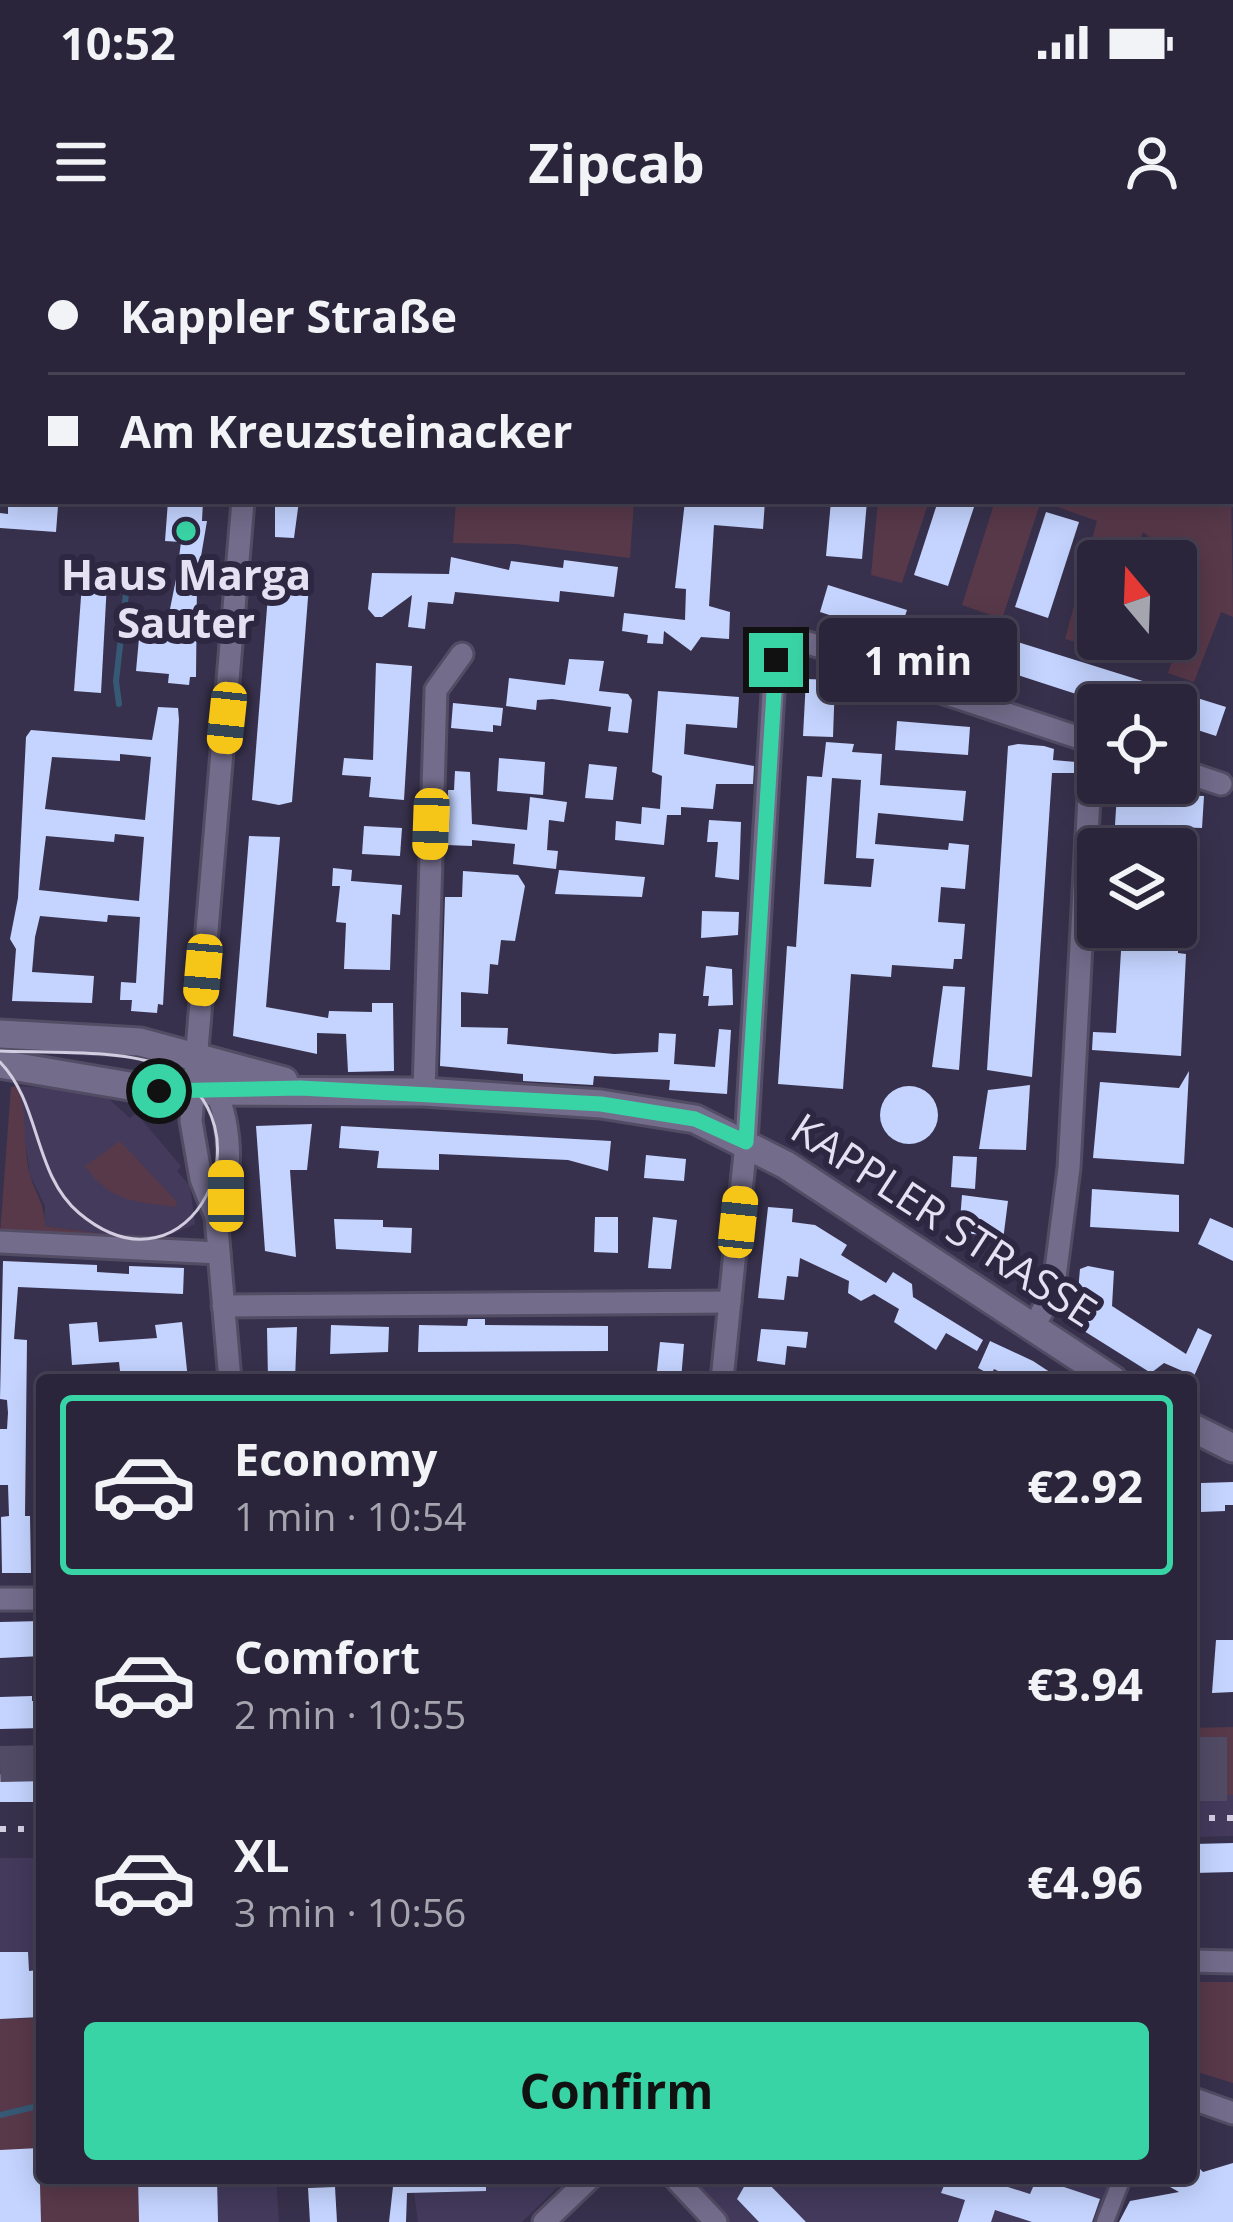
<!DOCTYPE html>
<meta charset="utf-8">
<style>
body{margin:0;font-family:"Open Sans",sans-serif;background:#363145;color:#f1f3f6;height:100vh;display:flex;flex-direction:column;font-size:45px;white-space:nowrap}
*{box-sizing:border-box;margin:0}
p{font-size:39px;color:#a5a5af}
.icon{flex:none;width:66px;height:66px;fill:none;stroke:currentColor;stroke-width:2;stroke-linecap:round;stroke-linejoin:round}
.map{position:relative;flex:1;overflow:hidden}
.drawer{position:absolute;left:36px;top:1134px;width:1161px;height:810px;display:flex;flex-direction:column;background:#2a253a;border-radius:12px;box-shadow:0 6px 30px #0003,0 0 0 3px #464254}
.drawer>*{flex:none}
.top-card{position:absolute;left:0px;top:0px;width:1233px;height:264px;box-shadow:0 6px 30px #0003,0 0 0 3px #464254;display:grid;align-content:center;height:264px;padding:0 48px;background:#2a253a}
.needle{width:78px;rotate:341deg}
.fabs{position:absolute;left:1077px;top:300px;display:grid;gap:24px}
.fabs a{display:grid;place-items:center;width:120px;height:120px;border-radius:12px;background:#2a253a;box-shadow:0 6px 30px #0003,0 0 0 3px #464254;font-size:60px}
.end{position:absolute;width:54px;height:54px;margin:-27px;border:15px solid #39d4a5;background:#111;box-shadow:0 0 0 6px #111}
.from{border-radius:50%}
.bubble{position:absolute;height:84px;border-radius:12px;background:#2a253a;box-shadow:0 6px 30px #0003,0 0 0 3px #464254;font-size:39px;font-weight:700;line-height:84px;text-align:center}
.car{position:absolute;width:36px;height:72px;margin:-36px -18px;border-radius:15px;box-shadow:0 0 9px 3px #0007;background:linear-gradient(#f5c518 24%,#345 0 40%,#f5c518 0 76%,#345 0 86%,#f5c518 0)}
.top-card b{display:flex;align-items:center;gap:42px;height:114px;font-size:45px}
.top-card b+b{border-top:3px solid #464254}
.top-card i{width:30px;height:30px;background:#f1f3f6}
ul{padding:21px 0 0;list-style:none}
li{display:flex;align-items:center;gap:36px;height:180px;margin:0 24px 18px;padding:0 24px;border:6px solid transparent;border-radius:12px}
li div{flex:1}
li b{display:block;font-size:45px}
li em{font-style:normal;font-weight:700}
li.selected{border-color:#39d4a5}
li>.icon{width:108px;height:108px;stroke-width:1.5}
.primary-button{display:flex;gap:24px;margin-top:auto;padding:24px 48px}
.primary-button a{flex:1;height:138px;border-radius:12px;background:#39d4a5;color:#111;font-size:48px;font-weight:700;line-height:138px;text-align:center}
.status{display:flex;justify-content:space-between;align-items:center;height:84px;padding:0 60px;background:#2a253a;direction:ltr}
.status svg{height:33px;fill:currentColor}
header{display:flex;justify-content:space-between;align-items:center;height:156px;padding:0 48px;background:#2a253a;font-size:54px;font-weight:700}
.map>svg:first-child{display:block}
.built{fill:#433a5c}
.green{fill:#58394a}
.lines{fill:none;stroke-linecap:round;stroke-linejoin:round}
.stream{stroke:#365976;stroke-width:6}
.building{fill:#c4d4ff;fill-rule:evenodd}
.trunk-tunnel{stroke:#524b66;stroke-width:36;stroke-dasharray:36 18;stroke-linecap:butt}
.pedestrian-casing{stroke:#524c64;stroke-width:22}
.minor-casing{stroke:#524c64;stroke-width:27}
.tertiary-casing{stroke:#524c64;stroke-width:33}
.secondary-casing{stroke:#524c64;stroke-width:36}
.pedestrian{stroke:#736c8b;stroke-width:16}
.minor{stroke:#736c8b;stroke-width:21}
.tertiary{stroke:#736c8b;stroke-width:27}
.secondary{stroke:#896d9e;stroke-width:30}
.tram{stroke:#d2cde0;stroke-width:3}
.rail{stroke:#d2cde0;stroke-width:6;stroke-dasharray:6 12;stroke-linecap:butt}
.route{stroke:#39d4a5;stroke-width:15}
.poi-dot{fill:#39d4a5;stroke:#2e2742;stroke-width:4.5}
.labels{text-anchor:middle;stroke-width:12;stroke-linejoin:round;paint-order:stroke}
.poi-label{font-size:42px;font-weight:bold;fill:#e5e1f3;stroke:#2e2742}
.street-label{font-size:42px;fill:#e5e1f3;stroke:#2e2742}
</style>
<div class="status"><b>10:52</b><svg viewBox="0 0 49 12"><path d="M0 12V9h3v3zM5 12V6h3v6zM10 12V3h3v9zM15 12V0h3v12zM26 1h20v11H26zM47 4h2v5h-2z"/></svg></div>
<header><svg class="icon" aria-label="menu" viewBox="0 0 24 24"><path d="M4 6h16M4 12h16M4 18h16"/></svg>Zipcab<svg class="icon" aria-label="person" viewBox="0 0 24 24"><circle cx="12" cy="8" r="4"/><path d="M4 21q1-7 8-7t8 7"/></svg></header>
<div class="map">
<svg width="1233" height="1982" viewBox="0 0 1233 1982">
<rect width="100%" height="100%" fill="#38314d"/>
<g class="built">
<path d="M17,846L101,852L130,878L136,873L181,926L177,931L190,946L195,984L156,1001L44,986L45,966L30,935Z"/>
<path d="M1191,1555H1233V1596L1191,1597Z"/>
<path d="M0,1618H42V1778L0,1779Z"/>
<path d="M138,1938H276L279,1982H139Z"/>
<path d="M412,1938H567L522,1982H418Z"/>
<path d="M687,1938H1127L1106,1982H729Z"/>
</g>
<g class="green">
<path d="M1230,182L1233,377L1221,372L1194,442L1168,433L1199,338L1143,292L1134,321H1098V399H1110L1107,411L1065,399L1097,281L1041,261L1002,379L962,365L995,261H1230Z"/>
<path d="M456,261H634L630,318L516,304L453,303Z"/>
<path d="M878,261H929L902,343L871,335Z"/>
<path d="M17,846C28,873 23,903 29,931C34,952 45,963 45,986L156,1001L0,995L11,847Z"/>
<path d="M120,901L177,962L176,967C136,962 110,962 85,926Z"/>
<path d="M1233,1487V1555H1191V1488Z"/>
<path d="M1191,1742H1233V1843L1191,1830Z"/>
<path d="M42,1778V1938H138L139,1982H0V1779Z"/>
</g>
<g class="lines">
<g class="stream">
<path d="M119,464L116,441L127,345"/>
<path d="M0,1875L42,1865"/>
</g>
</g>
<g class="building">
<path d="M168,261H203L202,281H207L197,340L196,437H190L189,445L168,443L169,434L136,431L139,398L158,400L161,373L169,374L177,334L181,302L165,301Z"/>
<path d="M275,261H299L294,298L275,297Z"/>
<path d="M685,261H765L763,289L714,285L709,366L730,372L729,399L701,397L691,411L664,391L663,404L647,403L648,395L622,391L624,373L685,380L686,349L675,348Z"/>
<path d="M831,261H867L862,319L826,316Z"/>
<path d="M938,261H976L948,346L914,335Z"/>
<path d="M8,263L58,266L56,292L0,288V273L8,274Z"/>
<path d="M1046,272L1079,282L1048,378L1015,367Z"/>
<path d="M451,317L509,330L511,321L563,328L564,320L618,327L614,357L560,351L559,362L455,352L453,364L428,362L425,389L408,387L412,355L382,377H375L368,369L372,333L449,334Z"/>
<path d="M88,323L108,324L101,453L74,451L83,330Z"/>
<path d="M282,340L309,345L292,562L279,565L252,560L269,342Z"/>
<path d="M828,345L907,370L898,397L820,372Z"/>
<path d="M934,376L1226,467L1216,496L1176,483V465H1110L925,405Z"/>
<path d="M569,419L604,421L599,451L628,454L632,460L628,493L608,491L611,467L552,459L537,460L536,470L506,466L509,438L565,445Z"/>
<path d="M376,423L412,426L404,560L369,557L371,537L342,535L344,518L373,520Z"/>
<path d="M806,439L835,440L833,497L803,496Z"/>
<path d="M658,451L739,457L737,488L686,484L684,514L754,526L753,544H716L713,569L681,567V575H667L664,605L615,600L616,581L641,584L642,567L660,569L662,536L652,532Z"/>
<path d="M453,463L503,468L501,486L493,485V492L451,488Z"/>
<path d="M158,467L178,468L179,480L163,765L158,764L157,773L131,771L132,760H120L121,742L136,743L140,677L108,675L107,682L40,676L35,697L32,732L94,736L92,763L12,761L16,709L10,699L18,658L26,497L31,490L152,500ZM120,514L151,517L145,580L45,569L52,517L120,521ZM115,594L144,597L139,661L39,650L46,596L114,602Z"/>
<path d="M897,481L970,487L968,515L895,510Z"/>
<path d="M826,502L854,504L852,512L882,514L880,545L966,551L963,581L878,573L875,604L948,610L949,603L969,605L965,649L941,647L938,682L965,684L962,719H954L953,729L892,725L891,737L851,734L843,849L778,844L787,706L796,707L807,536L822,537ZM832,538L861,540L856,618L874,619L871,647L824,644Z"/>
<path d="M1018,504L1044,506L1054,509L1053,520L1076,522L1075,533H1052L1032,837L987,830L1008,506Z"/>
<path d="M499,518L545,522L543,555L497,551Z"/>
<path d="M589,524L617,527L613,560L585,558Z"/>
<path d="M455,531L470,532L472,584L527,590L530,557L567,562L564,582L549,580L547,610L558,611L556,629L513,624L515,604L472,600V606L446,605L448,550H454Z"/>
<path d="M1117,554L1204,556L1202,588L1115,585Z"/>
<path d="M709,580L741,582L739,640L715,637L718,602H707Z"/>
<path d="M364,586L402,588L400,616L362,614Z"/>
<path d="M249,596L280,597L266,767L328,778L329,771L372,772V763H393L394,831L348,832L346,794L317,793V814L233,796Z"/>
<path d="M333,628L352,630L351,641L402,645L400,675L392,674L390,730L344,729L346,683L336,682L340,646H332Z"/>
<path d="M559,630L645,637L642,657L555,654Z"/>
<path d="M463,631L518,635L525,646L515,701L501,700L498,725L490,724L488,754L461,752V787L508,788L507,804L614,814L658,812L659,793L676,794L674,824L715,827L719,789L731,790L727,854L669,850L670,840L594,836L593,845L523,841V834L440,826L445,657H462Z"/>
<path d="M702,671L739,672L738,695L701,698Z"/>
<path d="M1132,706L1178,708V713L1186,714L1181,816L1092,810L1093,792L1116,793L1121,711H1131Z"/>
<path d="M706,726L732,729L733,765L708,766L709,756H703Z"/>
<path d="M943,746L965,747L959,830L932,827Z"/>
<path d="M1189,831L1184,924L1093,918L1100,842L1179,848Z"/>
<path d="M1030,845L1026,910L979,909L988,850Z"/>
<circle cx="909" cy="875" r="29"/>
<path d="M312,884L307,930H290L296,1017L265,1011L256,886Z"/>
<path d="M341,886L611,901L608,931L568,920L439,914V930L377,928L379,911L339,908Z"/>
<path d="M646,915L686,919L684,941L644,938Z"/>
<path d="M953,916L977,917L975,949L951,947Z"/>
<path d="M1092,949L1179,955V992L1090,987Z"/>
<path d="M962,955L1008,961L1002,1008L986,995L959,993Z"/>
<path d="M768,967L793,969L792,982L815,985L847,1005L841,1015L886,1043L893,1032L912,1044L913,1057L983,1100L977,1111L946,1093L936,1110L894,1082L899,1069L874,1054L861,1061L848,1053L849,1041L800,1018L798,1037L787,1036L784,1060L758,1058Z"/>
<path d="M595,977H618V1013L594,1012Z"/>
<path d="M653,977L677,980L671,1029L648,1028Z"/>
<path d="M1210,978L1233,988V1021L1198,1004Z"/>
<path d="M334,979L383,980V987L412,988L411,1013L336,1009Z"/>
<path d="M3,1021L97,1025V1032L129,1034V1026L184,1028L183,1054L18,1047L14,1099L27,1100L25,1276H30L31,1333H2L1,1277L9,1276L8,1245H0V1189H7L8,1173L7,1160L0,1159Z"/>
<path d="M1088,1026L1114,1031L1112,1066L1186,1114L1198,1088L1212,1095L1194,1136L1164,1123L1151,1133L1084,1091L1076,1074L1080,1029Z"/>
<path d="M468,1079H485V1085L608,1086V1111L418,1112L419,1085L467,1086Z"/>
<path d="M97,1082L99,1102L157,1098L155,1085L182,1082L188,1140H121L119,1122L72,1125L69,1084Z"/>
<path d="M331,1085L389,1087L388,1112L330,1114Z"/>
<path d="M297,1087L295,1140H268L267,1088Z"/>
<path d="M761,1089L808,1092L806,1108L787,1106L785,1125L757,1121Z"/>
<path d="M990,1101L1033,1121L1062,1140H1016L994,1129L991,1135L978,1128Z"/>
<path d="M660,1102L684,1104L681,1140H656Z"/>
<path d="M1233,1242V1265H1225V1271L1201,1272V1243Z"/>
<path d="M42,1381V1416L0,1418V1382Z"/>
<path d="M1216,1400H1233V1452L1212,1453Z"/>
<path d="M32,1456V1461H42V1488L0,1489V1457Z"/>
<rect x="0" y="1534" width="42" height="28"/>
<path d="M1233,1603V1632L1194,1633V1604Z"/>
<path d="M0,1712H28L29,1731L39,1730L40,1777L0,1779Z"/>
<path d="M39,1908L41,1982H0V1910Z"/>
<path d="M1233,1923V1982H1119L1130,1961L1179,1952L1154,1938H1191L1199,1928L1203,1932Z"/>
<path d="M138,1938H217L218,1982H139Z"/>
<path d="M394,1938H486V1951L407,1953L406,1982H389Z"/>
<path d="M749,1938H763L806,1982H759L737,1959Z"/>
<path d="M947,1938H980L1030,1954L1037,1938L1100,1959L1092,1982H1032L995,1970L991,1982H958L965,1960L941,1953Z"/>
<path d="M335,1947L337,1982H310L308,1948Z"/>
</g>
<g class="lines">
<g class="trunk-tunnel">
<path d="M1191,1515H1233"/>
<path d="M0,1524L42,1523"/>
<path d="M1191,1543H1233"/>
</g>
<defs>
<path id="pedestrian" d="M1105,1982L1122,1938"/>
<g id="minor">
<path d="M255,0V3"/>
<path d="M842,0L846,3"/>
<path d="M808,403L927,440L938,451L1098,504"/>
<path d="M1176,529L1221,544"/>
<path d="M210,840C232,878 235,937 216,977"/>
<path d="M424,852L436,450L462,414"/>
<path d="M0,1002L219,1013"/>
<path d="M223,1066L730,1062"/>
<path d="M1033,1087L1053,1053L1069,928L1092,502"/>
<path d="M230,1140L216,977L201,939L191,881L243,261"/>
<path d="M722,1140L746,903L775,420"/>
<path d="M0,1359H42"/>
<path d="M1191,1721L1233,1722"/>
<path d="M1191,1858L1233,1873"/>
<path d="M675,1938L716,1982"/>
<path d="M544,1982L590,1938"/>
</g>
<g id="tertiary">
<path d="M0,794L140,802L284,841"/>
<path d="M0,824L159,851L424,852L601,864L695,879L786,925L1113,1140"/>
<path d="M1191,1187L1233,1208"/>
</g>
<g id="secondary">
<path d="M187,3L207,0"/>
<path d="M326,3L338,0"/>
<path d="M0,9L3,10"/>
</g>
</defs>
<use href="#pedestrian" class="pedestrian-casing"/>
<use href="#minor" class="minor-casing"/>
<use href="#tertiary" class="tertiary-casing"/>
<use href="#secondary" class="secondary-casing"/>
<use href="#pedestrian" class="pedestrian"/>
<use href="#minor" class="minor"/>
<use href="#tertiary" class="tertiary"/>
<use href="#secondary" class="secondary"/>
<path class="tram" d="M0,811C43,813 126,809 164,827C278,882 191,1067 79,973C33,934 41,864 0,822"/>
<g class="rail">
<path d="M1191,1578H1233"/>
<path d="M0,1589H42"/>
</g>
</g>
<g class="lines">
<path class="route" d="M159,851L300,848L601,864L695,879L746,902L776,420"/>
</g>
<circle class="poi-dot" cx="186" cy="291" r="12"/>
<g class="labels">
<g class="poi-label">
<text x="186" y="350">Haus Marga<tspan x="186" dy="48">Sauter</tspan></text>
</g>
<g class="street-label">
<text transform="translate(944 980) rotate(33)" y="15">KAPPLER STRASSE</text>
</g>
</g>
</svg>
<div class="fabs">
<a><svg class="needle" viewBox="-14 -14 28 28"><path d="M0-13l5 13h-10z" fill="#e53935"/><path d="M0 13l5-13h-10z" fill="#a5a5af"/></svg></a>
<a><svg class="icon" aria-label="locate" viewBox="0 0 24 24"><circle cx="12" cy="12" r="6"/><path d="M12 2v4M12 18v4M2 12h4M18 12h4"/></svg></a>
<a><svg class="icon" aria-label="layers" viewBox="0 0 24 24"><path d="M12 4l9 5-9 5-9-5zM3 14l9 5 9-5"/></svg></a>
</div>
<i class="end from" style="left:159px;top:851px"></i>
<i class="end" style="left:776px;top:420px"></i>
<div class="bubble" style="left:819px;top:378px;width:198px">1 min</div>
<i class="car" style="left:227px;top:478px;rotate:186deg"></i>
<i class="car" style="left:431px;top:584px;rotate:182deg"></i>
<i class="car" style="left:203px;top:730px;rotate:185deg"></i>
<i class="car" style="left:226px;top:956px;rotate:0deg"></i>
<i class="car" style="left:738px;top:982px;rotate:6deg"></i>
<div class="top-card">
<b><i class="from"></i>Kappler Straße</b>
<b><i></i>Am Kreuzsteinacker</b>
</div>
<section class="drawer">
<ul>
<li class="selected"><svg class="icon" aria-label="car" viewBox="0 0 24 24"><path d="M5 17H2v-5l4-1 3-4h7l3 4 3 1v5h-3M9 17h6M6 11h13"/><circle cx="7" cy="17" r="2"/><circle cx="17" cy="17" r="2"/></svg><div><b>Economy</b><p>1 min · 10:54</p></div><em>€2.92</em></li>
<li><svg class="icon" aria-label="car" viewBox="0 0 24 24"><path d="M5 17H2v-5l4-1 3-4h7l3 4 3 1v5h-3M9 17h6M6 11h13"/><circle cx="7" cy="17" r="2"/><circle cx="17" cy="17" r="2"/></svg><div><b>Comfort</b><p>2 min · 10:55</p></div><em>€3.94</em></li>
<li><svg class="icon" aria-label="car" viewBox="0 0 24 24"><path d="M5 17H2v-5l4-1 3-4h7l3 4 3 1v5h-3M9 17h6M6 11h13"/><circle cx="7" cy="17" r="2"/><circle cx="17" cy="17" r="2"/></svg><div><b>XL</b><p>3 min · 10:56</p></div><em>€4.96</em></li>
</ul>
<div class="primary-button"><a>Confirm</a></div>
</section>
</div>
